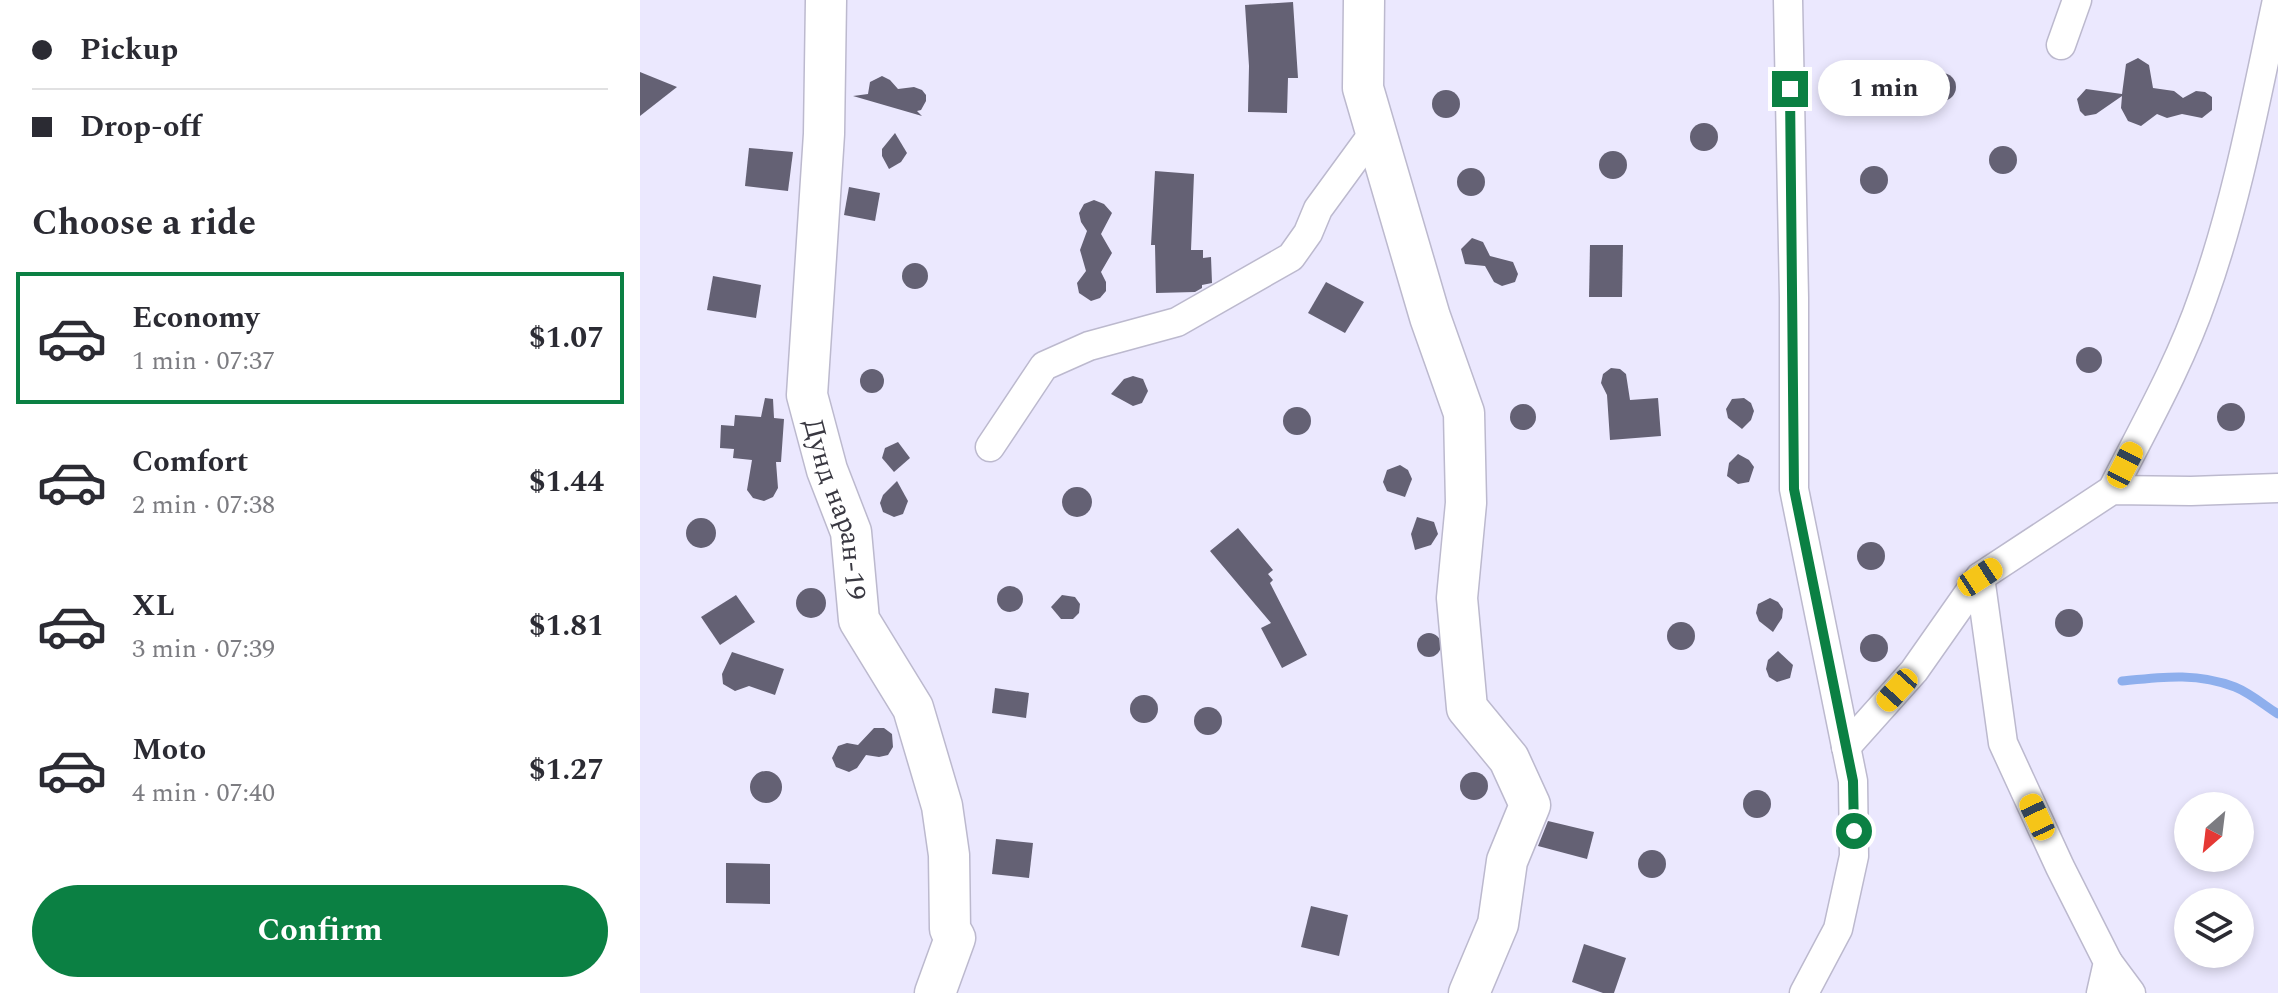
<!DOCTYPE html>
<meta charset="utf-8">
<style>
body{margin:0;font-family:Spectral,serif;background:#f2f2f3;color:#2b2b33;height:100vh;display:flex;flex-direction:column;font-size:30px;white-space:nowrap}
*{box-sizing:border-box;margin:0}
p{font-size:26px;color:#7c7c81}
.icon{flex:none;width:44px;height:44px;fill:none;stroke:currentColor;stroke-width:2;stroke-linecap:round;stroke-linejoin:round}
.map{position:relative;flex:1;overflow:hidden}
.sheet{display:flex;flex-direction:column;background:#fff;width:640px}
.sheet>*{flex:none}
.top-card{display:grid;align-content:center;height:176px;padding:0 32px;background:#fff}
.needle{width:52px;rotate:208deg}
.controls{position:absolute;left:1534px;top:792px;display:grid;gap:16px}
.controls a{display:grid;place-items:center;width:80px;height:80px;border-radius:50%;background:#fff;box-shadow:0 4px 12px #0003;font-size:40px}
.end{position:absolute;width:36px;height:36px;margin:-18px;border:10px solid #0b8043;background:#fff;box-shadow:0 0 0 4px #fff}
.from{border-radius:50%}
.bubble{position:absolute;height:56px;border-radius:28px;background:#fff;box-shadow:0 4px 12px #0003;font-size:26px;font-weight:700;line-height:56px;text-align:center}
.car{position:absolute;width:24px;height:48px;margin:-24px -12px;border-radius:10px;box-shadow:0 0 6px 2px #0007;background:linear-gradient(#f5c518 24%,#345 0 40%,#f5c518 0 76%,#345 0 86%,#f5c518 0)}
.top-card b{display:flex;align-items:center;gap:28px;height:76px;font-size:30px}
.top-card b+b{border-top:2px solid #e1e1e2}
.top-card i{width:20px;height:20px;background:#2b2b33}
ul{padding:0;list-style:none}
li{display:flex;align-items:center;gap:24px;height:132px;margin:0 16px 12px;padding:0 16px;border:4px solid transparent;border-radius:0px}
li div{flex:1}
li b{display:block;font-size:30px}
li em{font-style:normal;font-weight:700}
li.current{border-color:#0b8043}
li>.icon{width:72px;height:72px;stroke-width:1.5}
h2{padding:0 32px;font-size:36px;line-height:96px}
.button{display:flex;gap:16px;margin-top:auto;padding:16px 32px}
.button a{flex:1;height:92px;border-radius:48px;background:#0b8043;color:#fff;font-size:32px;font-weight:700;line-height:92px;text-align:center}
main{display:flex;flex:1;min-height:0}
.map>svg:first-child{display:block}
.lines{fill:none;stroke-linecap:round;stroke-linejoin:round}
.stream{stroke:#8eafed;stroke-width:9}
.building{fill:#646174}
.street-casing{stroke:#bcb9ce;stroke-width:31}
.secondary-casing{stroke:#bcb9ce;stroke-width:43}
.street{stroke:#fff;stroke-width:28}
.secondary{stroke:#fff;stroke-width:40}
.route{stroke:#0b8043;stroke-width:10}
.labels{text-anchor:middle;stroke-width:8;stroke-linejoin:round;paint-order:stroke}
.street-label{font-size:28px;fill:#393841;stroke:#ebe8fe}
</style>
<main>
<section class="sheet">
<div class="top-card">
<b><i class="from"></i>Pickup</b>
<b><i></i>Drop-off</b>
</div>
<h2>Choose a ride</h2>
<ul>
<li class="current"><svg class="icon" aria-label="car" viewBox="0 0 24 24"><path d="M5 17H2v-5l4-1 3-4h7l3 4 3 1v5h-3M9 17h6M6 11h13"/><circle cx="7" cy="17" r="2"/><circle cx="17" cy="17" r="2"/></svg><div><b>Economy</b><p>1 min · 07:37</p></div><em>$1.07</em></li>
<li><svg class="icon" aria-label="car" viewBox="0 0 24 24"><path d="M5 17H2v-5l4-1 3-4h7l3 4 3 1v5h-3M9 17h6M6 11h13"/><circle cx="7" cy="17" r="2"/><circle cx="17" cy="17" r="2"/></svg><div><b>Comfort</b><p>2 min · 07:38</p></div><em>$1.44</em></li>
<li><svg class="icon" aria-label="car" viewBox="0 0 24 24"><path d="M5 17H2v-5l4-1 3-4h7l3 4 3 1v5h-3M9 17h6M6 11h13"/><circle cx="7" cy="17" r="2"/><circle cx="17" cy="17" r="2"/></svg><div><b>XL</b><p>3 min · 07:39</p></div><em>$1.81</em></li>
<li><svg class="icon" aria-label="car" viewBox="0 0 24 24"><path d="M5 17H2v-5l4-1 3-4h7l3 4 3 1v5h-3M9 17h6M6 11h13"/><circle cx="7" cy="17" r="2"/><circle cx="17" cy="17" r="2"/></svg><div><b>Moto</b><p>4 min · 07:40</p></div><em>$1.27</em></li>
</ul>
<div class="button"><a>Confirm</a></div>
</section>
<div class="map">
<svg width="1638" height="993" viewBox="0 0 1638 993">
<rect width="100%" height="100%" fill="#ebe8fe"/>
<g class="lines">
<path class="stream" d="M1482,681C1521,677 1557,672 1595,687C1610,693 1624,705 1638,714"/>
</g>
<g class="building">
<path d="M653,2L658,78H648L647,113L608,112L609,66L605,5Z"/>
<path d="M1498,58L1509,65L1513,88L1534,91L1543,98L1556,91L1565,92L1572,97V110L1562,118L1542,114L1527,118L1517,114L1501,126L1488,121L1481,108L1482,96L1456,114L1445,116L1440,111L1437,99L1446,89L1482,94L1486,64Z"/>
<path d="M0,72L37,87L0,116Z"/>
<circle cx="1302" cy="87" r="14"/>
<path d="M242,76L250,80L258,89L274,87L282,90L286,95V101L281,110L277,111L282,116L213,96L228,94L230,82Z"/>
<circle cx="806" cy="104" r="14"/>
<circle cx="1064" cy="137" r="14"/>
<path d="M255,133L267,153L261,162L249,169L242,156V149Z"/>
<circle cx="1363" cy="160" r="14"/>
<path d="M109,148L153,152L148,191L105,186Z"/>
<circle cx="973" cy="165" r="14"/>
<circle cx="1234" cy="180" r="14"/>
<circle cx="831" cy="182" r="14"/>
<path d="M515,171L554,174L551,250H563V258L571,257L572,283L562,285V288L555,292L516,293L515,245H511Z"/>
<path d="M209,187L240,193L235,221L204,215Z"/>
<path d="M454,200L464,204L472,213L461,234L472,253L461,272L466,282V291L460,298L451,301L439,293L437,283L446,271L440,250L447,231L441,222L439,213L444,204Z"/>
<path d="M832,238L843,242L850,256L873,262L878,274L875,282L862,286L854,282L845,266L825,264L821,249Z"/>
<path d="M950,245H983L982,297H949Z"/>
<circle cx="275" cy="276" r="13"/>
<path d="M73,276L121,285L116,318L67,310Z"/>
<path d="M686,282L724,302L705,333L668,313Z"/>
<circle cx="1449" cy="360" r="13"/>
<path d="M971,368L980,369L986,374L990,400L1018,398L1021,436L970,440L967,395L961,383L963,374Z"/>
<circle cx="232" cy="381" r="12"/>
<path d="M493,376L503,379L508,391L502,403L493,406L471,394L484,379Z"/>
<path d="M125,398L133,399L134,418L144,419L141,462H136L138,488L133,497L124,501L113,498L107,490L112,460L93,458L94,449L80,448L81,425L94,426L95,415L121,417Z"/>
<path d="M1104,398L1111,403L1114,411L1111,420L1102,429L1088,418L1086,409L1092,399Z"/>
<circle cx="1591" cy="417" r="14"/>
<circle cx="883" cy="417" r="13"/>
<circle cx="657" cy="421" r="14"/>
<path d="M258,442L270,458L254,472L242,458L245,448Z"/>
<path d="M1098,454L1109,460L1114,467L1109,482L1098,484L1087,476L1089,463Z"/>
<path d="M760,465L768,470L772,479L765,497L747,491L743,482L747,470Z"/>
<path d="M257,481L268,501L263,514L254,517L243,512L240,503L243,495Z"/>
<circle cx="437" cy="502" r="15"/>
<path d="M777,517L794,522L798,534L791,545L775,550L771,534Z"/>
<circle cx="61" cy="533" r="15"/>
<path d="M598,528L633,570L628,574L633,580L630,583L667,655L642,668L621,628L631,623L570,551Z"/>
<circle cx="1231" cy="556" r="14"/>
<circle cx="370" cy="599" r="13"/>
<circle cx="171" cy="603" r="15"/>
<path d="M96,595L115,622L80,645L61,617Z"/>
<path d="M422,595L435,597L440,604L439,613L433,619H421L411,607Z"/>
<path d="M1130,598L1138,602L1143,609L1142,618L1133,632L1119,621L1116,613L1118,604Z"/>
<circle cx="1429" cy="623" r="14"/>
<circle cx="1041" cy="636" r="14"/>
<circle cx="789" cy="645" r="12"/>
<circle cx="1234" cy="648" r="14"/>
<path d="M1138,651L1153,665L1150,678L1137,682L1129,677L1126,669L1128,660Z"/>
<path d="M92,652L144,669L135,695L109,686L95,691L83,684L82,674Z"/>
<path d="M355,688L389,693L386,718L352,713Z"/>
<circle cx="504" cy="709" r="14"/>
<circle cx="568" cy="721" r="14"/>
<path d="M234,728H244L252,734L253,747L248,755L239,757L226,755L217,768L209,772L196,767L192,758L198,746L207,743L218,745Z"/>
<circle cx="126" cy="787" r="16"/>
<circle cx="834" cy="786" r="14"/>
<circle cx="1117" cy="804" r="14"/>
<path d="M908,821L954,832L947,859L898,846Z"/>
<path d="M356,839L393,843L389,878L352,874Z"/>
<circle cx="1012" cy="864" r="14"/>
<path d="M86,863L130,864V904L86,903Z"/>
<path d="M671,906L708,915L699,956L661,947Z"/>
<path d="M944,944L986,958L974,993H963L932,982Z"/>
</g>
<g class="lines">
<defs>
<g id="street">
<path d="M1148,0L1154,298V489L1213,781L1214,856L1198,929L1164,993"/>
<path d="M1421,45L1437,0"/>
<path d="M350,447L404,366L449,346L537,322L651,257L668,233L678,209L735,131"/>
<path d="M1472,490C1504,427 1540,364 1563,297C1597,202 1616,98 1637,0"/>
<path d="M1340,577L1363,743L1420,867L1468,962L1461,993"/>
<path d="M1206,747L1274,671L1340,577L1472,490L1551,491L1638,488"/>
<path d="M1468,962L1491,993"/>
</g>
<g id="secondary">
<path id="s1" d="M186,0L184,134L167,395L187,470L211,532L219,620L273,708L302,806L309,855L310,929L315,938L295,993"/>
<path d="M724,0L723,88L790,317L824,413L826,503L817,598L827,708L869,759L890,805L867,861L858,924L829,993"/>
</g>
</defs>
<use href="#street" class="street-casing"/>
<use href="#secondary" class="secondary-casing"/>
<use href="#street" class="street"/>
<use href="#secondary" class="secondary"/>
</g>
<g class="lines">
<path class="route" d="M1150,89L1154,489L1213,781L1214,831"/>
</g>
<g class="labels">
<g class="street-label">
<text dy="10" stroke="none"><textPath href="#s1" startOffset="514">Дунд наран-19</textPath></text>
</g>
</g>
</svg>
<div class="controls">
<a><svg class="needle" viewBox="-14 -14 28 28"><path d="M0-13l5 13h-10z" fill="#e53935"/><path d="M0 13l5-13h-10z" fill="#7c7c81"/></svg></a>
<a><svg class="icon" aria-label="layers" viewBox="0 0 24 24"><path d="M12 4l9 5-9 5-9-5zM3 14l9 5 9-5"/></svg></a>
</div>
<i class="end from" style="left:1214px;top:831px"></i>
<i class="end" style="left:1150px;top:89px"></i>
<div class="bubble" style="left:1178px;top:60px;width:132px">1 min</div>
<i class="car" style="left:1485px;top:465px;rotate:27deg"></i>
<i class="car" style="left:1340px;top:577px;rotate:57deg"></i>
<i class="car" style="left:1257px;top:690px;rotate:222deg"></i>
<i class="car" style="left:1397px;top:817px;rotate:335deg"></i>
</div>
</main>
